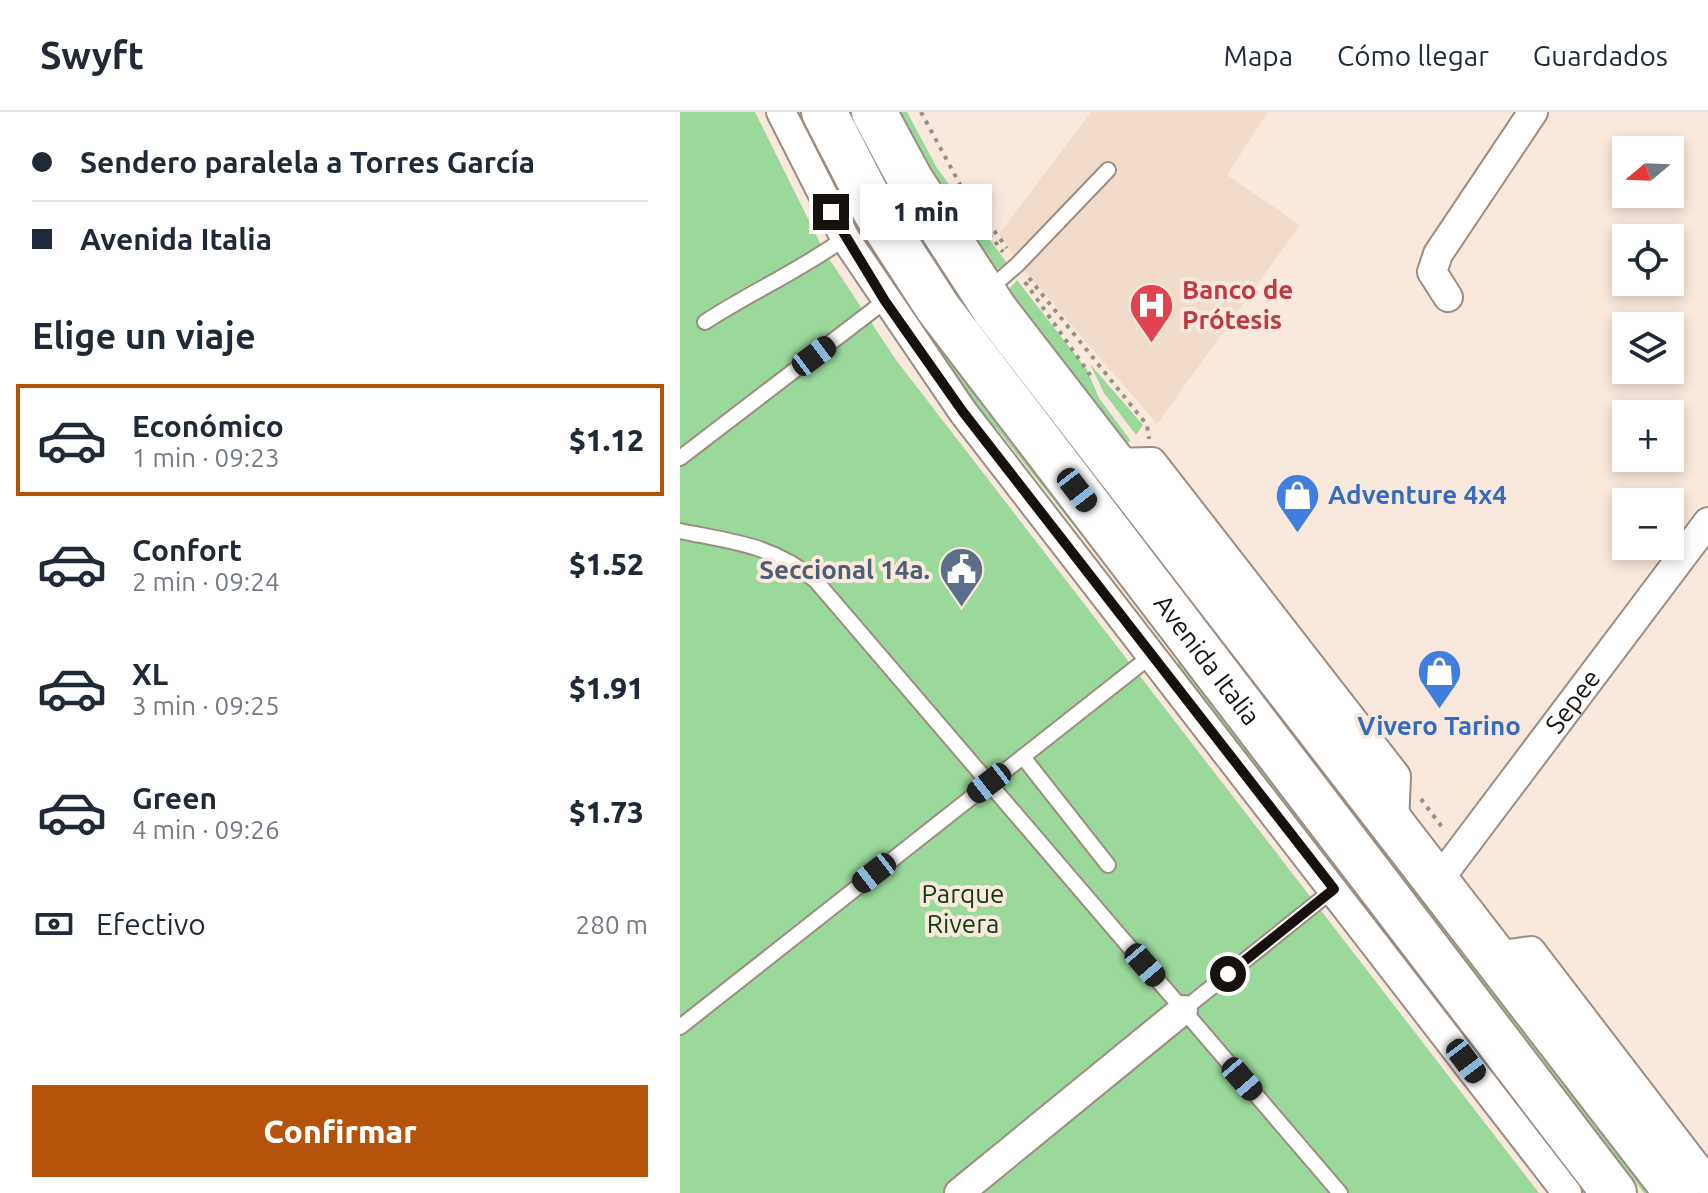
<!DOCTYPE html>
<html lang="es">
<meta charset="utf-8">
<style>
body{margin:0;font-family:Ubuntu,sans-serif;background:#f2f2f3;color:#1f2937;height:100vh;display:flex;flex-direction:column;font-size:30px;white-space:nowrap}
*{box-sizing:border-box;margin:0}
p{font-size:26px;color:#747a83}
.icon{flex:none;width:44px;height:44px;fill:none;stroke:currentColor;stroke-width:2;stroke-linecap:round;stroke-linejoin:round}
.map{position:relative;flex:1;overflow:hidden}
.side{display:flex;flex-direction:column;background:#fff;width:680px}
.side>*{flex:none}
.guide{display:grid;align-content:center;height:176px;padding:0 32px;background:#fff}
.needle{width:52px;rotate:251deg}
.tools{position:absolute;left:932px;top:24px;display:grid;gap:16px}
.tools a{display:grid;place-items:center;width:72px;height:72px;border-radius:0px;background:#fff;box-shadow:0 4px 12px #0003;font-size:40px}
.end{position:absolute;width:36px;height:36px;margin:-18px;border:10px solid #16110d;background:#fff;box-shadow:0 0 0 4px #fff}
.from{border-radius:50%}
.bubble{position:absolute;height:56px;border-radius:0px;background:#fff;box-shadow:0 4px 12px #0003;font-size:26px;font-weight:800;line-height:56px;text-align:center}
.car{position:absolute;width:24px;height:48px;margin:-24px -12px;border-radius:10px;box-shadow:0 0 6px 2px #0007;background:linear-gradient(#222 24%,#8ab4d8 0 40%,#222 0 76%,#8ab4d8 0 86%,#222 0)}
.guide b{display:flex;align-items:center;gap:28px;height:76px;font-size:30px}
.guide b+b{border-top:2px solid #e0e1e3}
.guide i{width:20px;height:20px;background:#1f2937}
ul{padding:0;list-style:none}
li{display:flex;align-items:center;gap:24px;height:112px;margin:0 16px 12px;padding:0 16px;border:4px solid transparent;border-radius:0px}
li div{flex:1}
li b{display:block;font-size:30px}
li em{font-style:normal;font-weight:800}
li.on{border-color:#b45309}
li>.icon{width:72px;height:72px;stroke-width:1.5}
h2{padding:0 32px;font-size:36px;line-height:96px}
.pay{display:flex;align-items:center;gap:20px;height:88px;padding:0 32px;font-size:30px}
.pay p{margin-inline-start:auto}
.primary-button{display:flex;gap:16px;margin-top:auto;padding:16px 32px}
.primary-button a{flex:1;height:92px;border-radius:0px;background:#b45309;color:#fff;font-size:32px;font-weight:800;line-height:92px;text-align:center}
header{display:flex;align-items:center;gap:48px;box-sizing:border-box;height:112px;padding:0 40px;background:#fff;border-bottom:2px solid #e0e1e3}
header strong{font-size:38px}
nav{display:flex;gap:44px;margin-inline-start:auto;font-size:28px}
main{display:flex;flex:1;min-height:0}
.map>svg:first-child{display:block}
.built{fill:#f1dbca}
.green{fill:#9ad99a}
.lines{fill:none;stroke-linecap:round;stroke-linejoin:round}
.lane-casing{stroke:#9b8d82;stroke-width:18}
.street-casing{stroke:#9b8d82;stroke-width:32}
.primary-casing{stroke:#9b8d82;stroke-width:48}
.path{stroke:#9a8e86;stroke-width:4;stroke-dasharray:4 6;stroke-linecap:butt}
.lane{stroke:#fff;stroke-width:14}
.street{stroke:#fff;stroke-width:28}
.primary{stroke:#fff;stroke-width:44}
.route{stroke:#16110d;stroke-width:10}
.labels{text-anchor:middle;stroke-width:8;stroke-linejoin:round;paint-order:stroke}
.health-label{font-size:26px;font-weight:bold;fill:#be3a42;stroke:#f9e9dd;text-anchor:start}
.shop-label{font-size:26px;font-weight:bold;fill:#366cbe;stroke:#f9e9dd;text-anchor:start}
.service-label{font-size:26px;font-weight:bold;fill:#4e5e75;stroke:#f9e9dd;text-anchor:end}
.street-label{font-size:26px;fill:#16110d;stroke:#f9e9dd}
.park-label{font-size:26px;fill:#0f3d13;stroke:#f9e9dd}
</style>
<header>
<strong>Swyft</strong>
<nav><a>Mapa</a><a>Cómo llegar</a><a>Guardados</a></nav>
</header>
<main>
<section class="side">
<div class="guide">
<b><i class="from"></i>Sendero paralela a Torres García</b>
<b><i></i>Avenida Italia</b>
</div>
<h2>Elige un viaje</h2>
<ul>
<li class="on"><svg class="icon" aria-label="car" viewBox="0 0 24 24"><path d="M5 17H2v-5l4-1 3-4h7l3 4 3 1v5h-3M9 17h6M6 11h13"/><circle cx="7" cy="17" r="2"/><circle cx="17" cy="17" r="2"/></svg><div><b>Económico</b><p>1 min · 09:23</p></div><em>$1.12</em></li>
<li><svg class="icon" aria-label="car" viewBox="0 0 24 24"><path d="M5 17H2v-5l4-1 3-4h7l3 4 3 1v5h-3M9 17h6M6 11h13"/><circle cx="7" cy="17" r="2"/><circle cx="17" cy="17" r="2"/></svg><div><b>Confort</b><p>2 min · 09:24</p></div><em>$1.52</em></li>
<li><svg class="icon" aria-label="car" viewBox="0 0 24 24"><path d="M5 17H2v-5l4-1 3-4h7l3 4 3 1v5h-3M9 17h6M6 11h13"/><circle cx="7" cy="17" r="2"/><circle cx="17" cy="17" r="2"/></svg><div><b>XL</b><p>3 min · 09:25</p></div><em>$1.91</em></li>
<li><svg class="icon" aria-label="car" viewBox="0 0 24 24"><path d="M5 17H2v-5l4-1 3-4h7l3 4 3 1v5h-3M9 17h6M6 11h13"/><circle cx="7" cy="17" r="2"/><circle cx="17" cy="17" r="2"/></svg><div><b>Green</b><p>4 min · 09:26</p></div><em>$1.73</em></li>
</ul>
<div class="pay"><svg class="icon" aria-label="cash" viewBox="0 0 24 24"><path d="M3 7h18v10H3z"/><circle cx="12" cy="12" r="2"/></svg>Efectivo<p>280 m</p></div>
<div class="primary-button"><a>Confirmar</a></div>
</section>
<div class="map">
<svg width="1028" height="1081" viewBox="0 0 1028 1081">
<rect width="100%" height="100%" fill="#f9e9dd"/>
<path class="built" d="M411,0H588L547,63L620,113L477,312L339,152L319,122Z"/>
<g class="green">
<path d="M0,0H75L144,139L216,248L859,1081H0Z"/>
<path d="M116,0H122L478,520L317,317L291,298L177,117Z"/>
<path d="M164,0H175L976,1081H964L333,265L238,133Z"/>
<path d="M218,0H227L257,56L327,151L314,159L257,71Z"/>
<path d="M337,168L407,258L419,286L451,329L444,331L330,182L329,177Z"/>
<path d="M410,252L463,313L456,323L424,281Z"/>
<path d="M498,544L916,1081H904L498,554Z"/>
</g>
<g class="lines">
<defs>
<g id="lane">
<path d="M307,179L338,152L428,58"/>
<path d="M25,210C71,180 121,158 165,126"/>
<path d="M0,346L205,189"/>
<path d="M0,419C53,430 94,433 136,469L660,1081"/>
<path d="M343,645L428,753"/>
<path d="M503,898L654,777"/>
<path d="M0,915L472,543"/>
</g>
<g id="street">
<path d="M101,0L165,126L283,300L887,1081"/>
<path d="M768,185L752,160L758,142L853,0"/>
<path d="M432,351L472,350L716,664L714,714"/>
<path id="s1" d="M757,770L1028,410"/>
<path d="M815,844L851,839L1028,1070"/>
<path d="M279,1081L503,898"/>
</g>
<g id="primary">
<path id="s2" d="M144,0L195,99L258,196L934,1081"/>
<path d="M194,0L230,67L315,198L997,1081"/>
</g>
</defs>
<use href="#lane" class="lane-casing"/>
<use href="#street" class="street-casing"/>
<use href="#primary" class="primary-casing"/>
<g class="path">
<path d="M241,0L283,78L327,136"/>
<path d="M309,122L323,140"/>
<path d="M349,166L467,313L469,327"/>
<path d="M345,170L413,267"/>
<path d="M741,687L765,719"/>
</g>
<use href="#lane" class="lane"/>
<use href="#street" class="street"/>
<use href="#primary" class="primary"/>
</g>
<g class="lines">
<path class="route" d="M151,100L205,189L283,300L654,777L548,862"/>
</g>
<defs>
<symbol id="hospital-pin" viewBox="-11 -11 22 30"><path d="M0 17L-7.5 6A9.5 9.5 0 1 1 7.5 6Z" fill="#e0444e" stroke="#f9e9dd"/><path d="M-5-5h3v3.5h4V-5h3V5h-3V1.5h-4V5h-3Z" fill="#fff"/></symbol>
<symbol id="shop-pin" viewBox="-11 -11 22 30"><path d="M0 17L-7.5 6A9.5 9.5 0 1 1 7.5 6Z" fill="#3f7fe0" stroke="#f9e9dd"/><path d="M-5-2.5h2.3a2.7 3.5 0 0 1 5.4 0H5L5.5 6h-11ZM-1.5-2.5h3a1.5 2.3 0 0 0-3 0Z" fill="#fff"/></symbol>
<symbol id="civic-pin" viewBox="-11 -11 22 30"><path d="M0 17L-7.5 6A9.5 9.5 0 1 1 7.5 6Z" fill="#5c6f8a" stroke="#f9e9dd"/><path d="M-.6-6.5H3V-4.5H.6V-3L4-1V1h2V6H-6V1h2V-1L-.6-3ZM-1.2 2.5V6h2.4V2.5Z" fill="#fff"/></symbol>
</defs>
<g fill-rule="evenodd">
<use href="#hospital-pin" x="446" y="168" width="51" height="69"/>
<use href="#shop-pin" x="592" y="358" width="51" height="69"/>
<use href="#civic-pin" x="256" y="432" width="51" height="69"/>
<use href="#shop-pin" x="734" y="534" width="51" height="69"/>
</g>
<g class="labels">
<g class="health-label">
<text x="502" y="187">Banco de<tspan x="502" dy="30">Prótesis</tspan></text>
</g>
<g class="shop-label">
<text x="648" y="392">Adventure 4x4</text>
<text x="759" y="623" text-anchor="middle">Vivero Tarino</text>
</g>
<g class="service-label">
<text x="250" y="467">Seccional 14a.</text>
</g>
<g class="street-label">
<text dy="9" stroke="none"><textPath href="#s2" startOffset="670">Avenida Italia</textPath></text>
<text dy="9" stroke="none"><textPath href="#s1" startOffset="226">Sepee</textPath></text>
</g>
<g class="park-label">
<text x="283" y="791">Parque<tspan x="283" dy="30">Rivera</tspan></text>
</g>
</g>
</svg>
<div class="tools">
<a><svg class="needle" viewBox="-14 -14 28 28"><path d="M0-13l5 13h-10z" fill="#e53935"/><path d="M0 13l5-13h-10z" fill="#747a83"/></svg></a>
<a><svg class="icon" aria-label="locate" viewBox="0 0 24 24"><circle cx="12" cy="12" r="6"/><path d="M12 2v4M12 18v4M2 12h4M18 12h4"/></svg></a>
<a><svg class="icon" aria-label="layers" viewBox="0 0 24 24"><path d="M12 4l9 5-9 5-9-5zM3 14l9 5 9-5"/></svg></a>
<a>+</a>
<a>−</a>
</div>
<i class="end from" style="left:548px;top:862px"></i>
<i class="end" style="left:151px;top:100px"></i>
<div class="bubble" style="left:180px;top:72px;width:132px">1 min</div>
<i class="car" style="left:134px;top:244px;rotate:53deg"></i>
<i class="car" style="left:397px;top:378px;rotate:142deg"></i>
<i class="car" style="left:309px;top:671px;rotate:232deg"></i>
<i class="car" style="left:194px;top:761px;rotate:232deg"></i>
<i class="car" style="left:465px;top:853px;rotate:139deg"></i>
<i class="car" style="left:786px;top:949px;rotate:143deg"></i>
<i class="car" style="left:562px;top:967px;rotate:139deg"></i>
</div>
</main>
